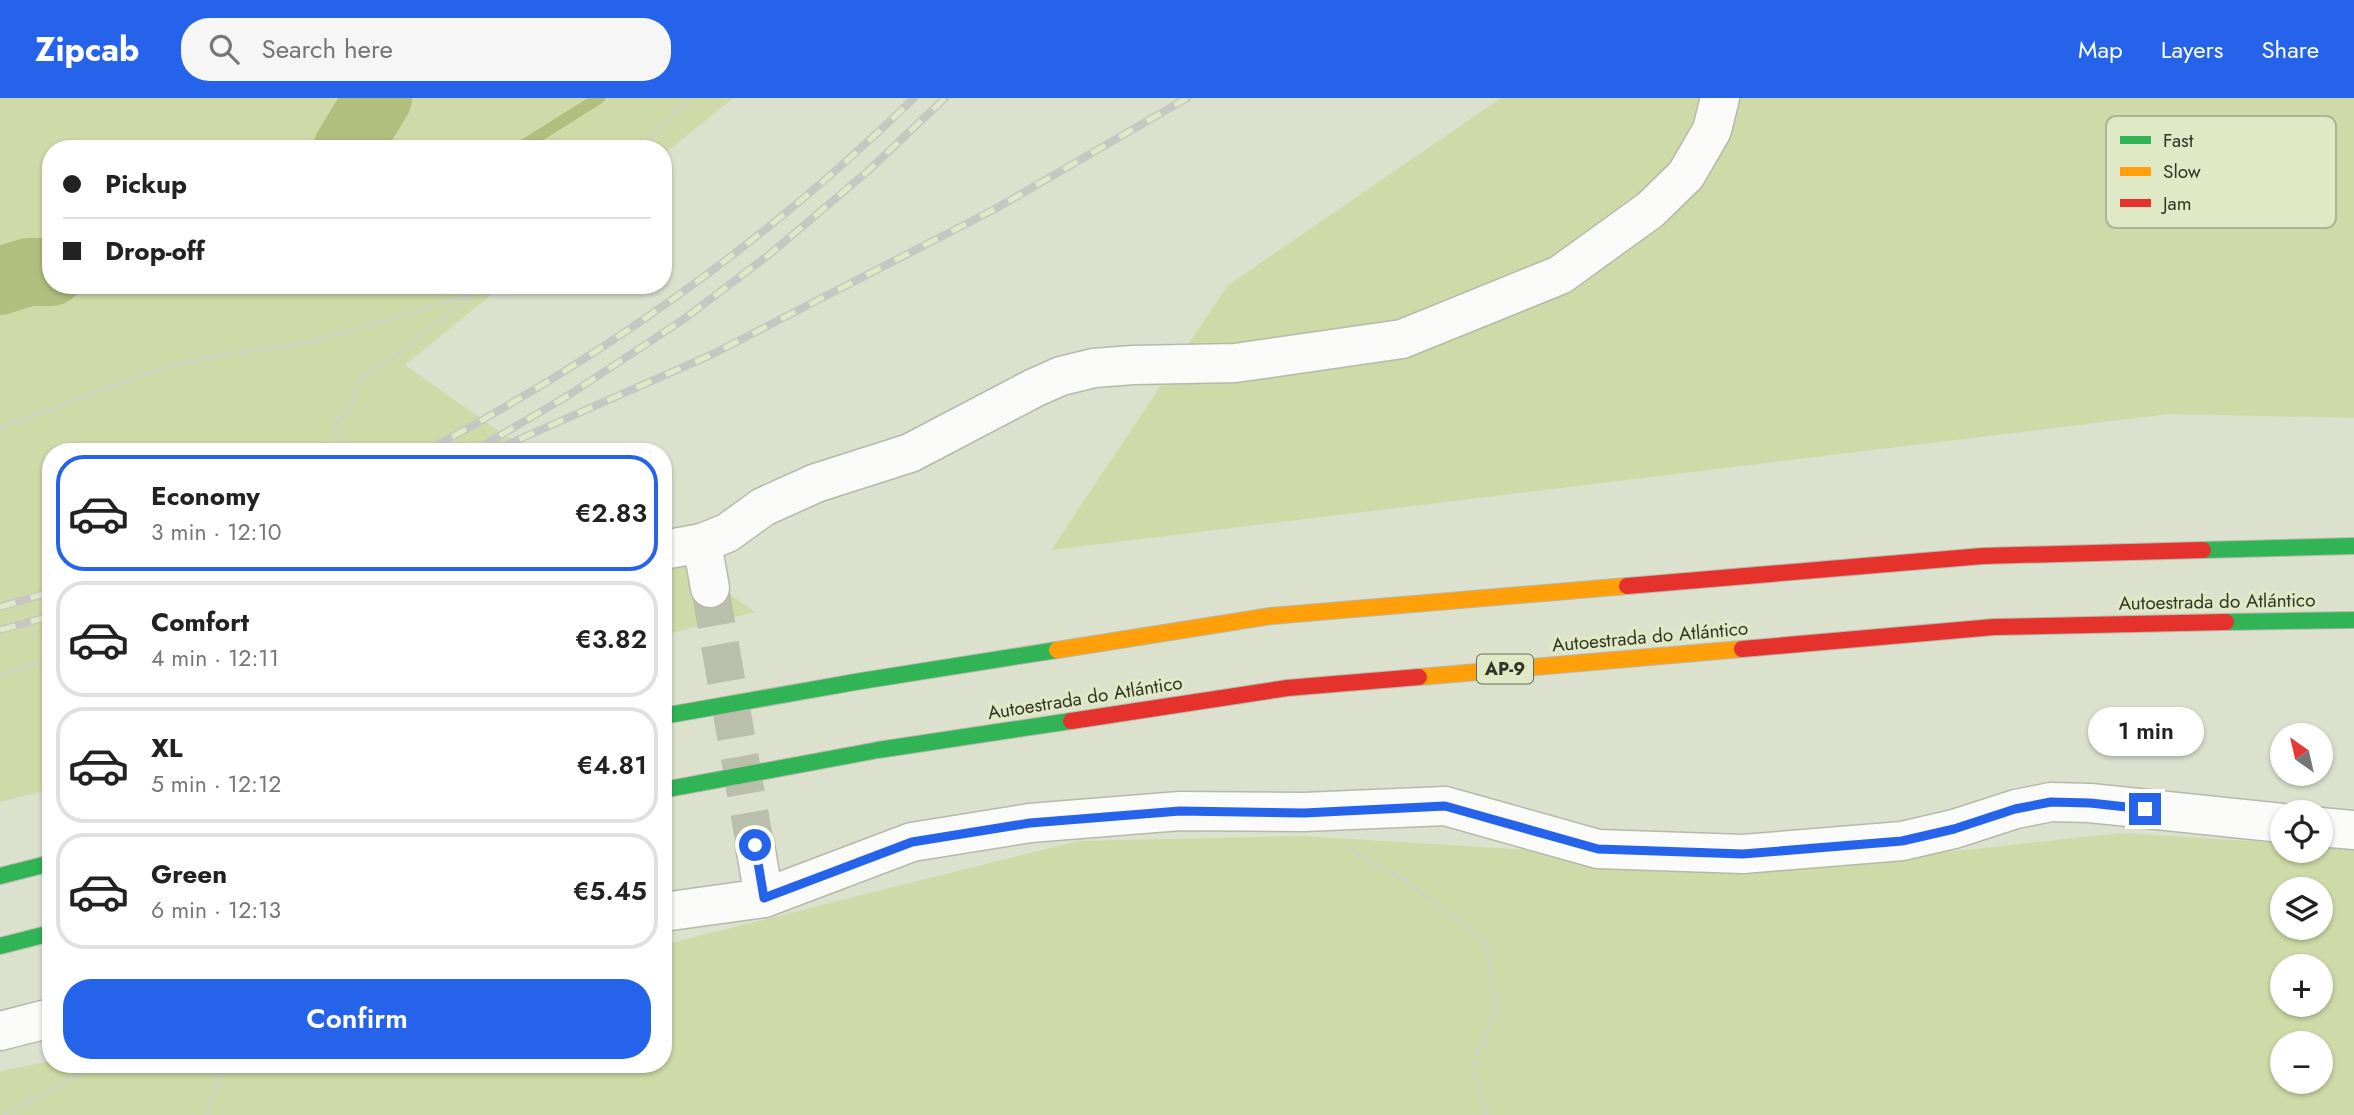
<!DOCTYPE html>
<meta charset="utf-8">
<style>
body{margin:0;font-family:Jost,sans-serif;background:#f6f6f6;color:#222;height:100vh;display:flex;flex-direction:column;font-size:26px;white-space:nowrap}
*{box-sizing:border-box;margin:0}
p{font-size:23px;color:#767676}
.icon{flex:none;width:38px;height:38px;fill:none;stroke:currentColor;stroke-width:2;stroke-linecap:round;stroke-linejoin:round}
.map{position:relative;flex:1;overflow:hidden}
.details{position:absolute;left:42px;top:345px;width:630px;height:630px;display:flex;flex-direction:column;background:#fff;border-radius:28px;box-shadow:0 2px 5px #0004}
.details>*{flex:none}
.banner{position:absolute;left:42px;top:42px;width:630px;height:154px;border-radius:28px;box-shadow:0 2px 5px #0004;display:grid;align-content:center;height:154px;padding:0 21px;background:#fff}
.needle{width:46px;rotate:326deg}
.buttons{position:absolute;left:2270px;top:625px;display:grid;gap:14px}
.buttons a{display:grid;place-items:center;width:63px;height:63px;border-radius:50%;background:#fff;box-shadow:0 2px 5px #0004;font-size:35px}
.end{position:absolute;width:32px;height:32px;margin:-16px;border:9px solid #2563eb;background:#fff;box-shadow:0 0 0 4px #fff}
.from{border-radius:50%}
.bubble{position:absolute;height:49px;border-radius:24px;background:#fff;box-shadow:0 2px 5px #0004;font-size:23px;font-weight:600;line-height:49px;text-align:center}
.banner b{display:flex;align-items:center;gap:24px;height:66px;font-size:26px}
.banner b+b{border-top:2px solid #e0e0e0}
.banner i{width:18px;height:18px;background:#222}
ul{padding:12px 0 0;list-style:none}
li{display:flex;align-items:center;gap:21px;height:116px;margin:0 14px 10px;padding:0 7px;border:4px solid #e0e0e0;border-radius:28px}
li div{flex:1}
li b{display:block;font-size:26px}
li em{font-style:normal;font-weight:600}
li.on{border-color:#2563eb}
li>.icon{width:63px;height:63px;stroke-width:1.5}
.action{display:flex;gap:14px;margin-top:auto;padding:14px 21px}
.action a{flex:1;height:80px;border-radius:28px;background:#2563eb;color:#fff;font-size:28px;font-weight:600;line-height:80px;text-align:center}
header{display:flex;align-items:center;gap:42px;box-sizing:border-box;height:98px;padding:0 35px;background:#2563eb;color:#fff}
header strong{font-size:33px}
nav{display:flex;gap:38px;margin-inline-start:auto;font-size:24px}
.search{width:490px;height:63px;background:#f6f6f6;display:flex;align-items:center;gap:18px;box-sizing:border-box;padding:0 24px;border-radius:28px;color:#767676;font-size:26px}
.map>svg:first-child{display:block}
.green{fill:#cedaa8;fill-rule:evenodd}
.lines{fill:none;stroke-linecap:round;stroke-linejoin:round}
.stream{stroke:#b0be7e;stroke-width:12}
.river{stroke:#b0be7e;stroke-width:68}
.street-tunnel{stroke:#babfac;stroke-width:38;stroke-dasharray:38 19;stroke-linecap:butt}
.street-casing{stroke:#b5b9aa;stroke-width:41}
.fast-casing{stroke:#b5b9aa;stroke-width:18}
.slow-casing{stroke:#b5b9aa;stroke-width:18}
.jam-casing{stroke:#b5b9aa;stroke-width:18}
.path{stroke:#cfd1ca;stroke-width:4.5;stroke-dasharray:3.5 3.5;stroke-linecap:butt}
.street{stroke:#fafaf8;stroke-width:38}
.fast{stroke:#30b455;stroke-width:16}
.slow{stroke:#ff9f0a;stroke-width:16}
.jam{stroke:#e5322d;stroke-width:16}
.rail-casing{stroke:#c6c7c2;stroke-width:8}
.rail{stroke:#e0e9c5;stroke-width:5;stroke-dasharray:16;stroke-linecap:butt}
.route{stroke:#2563eb;stroke-width:9}
.labels{text-anchor:middle;stroke-width:6;stroke-linejoin:round;paint-order:stroke}
.shield{fill:#e0e9c5;stroke:#666b56;stroke-width:2}
.shield-label{font-size:18px;font-weight:bold;fill:#313527}
.street-label{font-size:19px;fill:#313527;stroke:#e0e9c5}
.key{fill:#e0e9c5;stroke:#acb396;stroke-width:2}
.key-label{font-size:19px;fill:#313527}
</style>
<header>
<strong>Zipcab</strong>
<div class="search"><svg class="icon" aria-label="search" viewBox="0 0 24 24"><circle cx="10" cy="10" r="6"/><path d="M15 15l6 6"/></svg>Search here</div>
<nav><a>Map</a><a>Layers</a><a>Share</a></nav>
</header>
<div class="map">
<svg width="2354" height="1017" viewBox="0 0 2354 1017">
<rect width="100%" height="100%" fill="#dce1cd"/>
<g class="green">
<path d="M0,0H733L663,57V51H51V187H503L405,267L527,353L51,354V691L0,704Z"/>
<path d="M1501,0H2354V320L2169,316L1051,452L1227,188Z"/>
<path d="M663,450L755,514L663,537Z"/>
<path d="M2121,735L2282,745V752H2320L2321,747L2354,749V1017H0V973L51,963V966H663V847L1078,743L1302,738L1807,769ZM2282,791H2320V830H2282ZM2282,868H2320V906H2282ZM2282,945H2320V984H2282Z"/>
</g>
<g class="lines">
<path class="stream" d="M518,51L599,0"/>
<g class="river">
<path d="M347,51L378,0"/>
<path d="M0,183L28,174H51"/>
</g>
<path class="street-tunnel" d="M710,490L755,747"/>
<defs>
<g id="street">
<path d="M702,445L710,490"/>
<path d="M663,452L702,445L727,435L763,409L816,385L910,355L1034,290L1061,278L1094,270L1133,267L1235,265L1402,241L1560,177L1650,112L1686,77L1712,32L1720,0"/>
<path d="M2320,729L2354,732"/>
<path d="M764,800L912,744L1030,725L1180,713L1304,714L1445,708L1598,751L1743,756L1902,743L1954,731L2016,711L2051,704L2090,705L2282,725"/>
<path d="M663,814L764,800L755,747"/>
<path d="M0,933L51,920"/>
</g>
<g id="fast">
<path d="M2203,452L2354,448"/>
<path d="M2226,524L2354,522"/>
<path d="M663,618L861,583L1057,552"/>
<path d="M663,692L878,652L1071,623"/>
<path d="M0,778L51,765"/>
<path d="M0,848L51,835"/>
</g>
<g id="slow">
<path d="M1057,552L1271,518L1627,488"/>
<path d="M1419,579L1742,551"/>
</g>
<g id="jam">
<path d="M1627,488L1983,458L2203,452"/>
<path d="M1742,551L1994,529L2226,524"/>
<path d="M1071,623L1287,590L1419,579"/>
</g>
</defs>
<use href="#street" class="street-casing"/>
<use href="#fast" class="fast-casing"/>
<use href="#slow" class="slow-casing"/>
<use href="#jam" class="jam-casing"/>
<g class="path">
<path d="M640,51L691,0"/>
<path d="M0,330L160,271L209,259L312,244L412,215L479,193L485,187"/>
<path d="M335,354L337,346L336,325L348,315L360,281L398,256L475,195"/>
<path d="M0,577L51,563"/>
<path d="M1350,752L1406,783L1487,845L1497,910L1473,967L1486,1017"/>
<path d="M4,1017L99,966"/>
<path d="M207,1017L224,966"/>
</g>
<use href="#street" class="street"/>
<use href="#fast" class="fast"/>
<use href="#slow" class="slow"/>
<use href="#jam" class="jam"/>
<defs>
<g id="rail">
<path d="M424,354C603,259 769,142 914,0"/>
<path d="M472,354L569,297L684,221L770,156L868,73L945,0"/>
<path d="M490,354L713,256L995,111L1187,0"/>
<path d="M0,509L51,494"/>
<path d="M0,532L51,518"/>
</g>
</defs>
<use href="#rail" class="rail-casing"/>
<use href="#rail" class="rail"/>
</g>
<g class="lines">
<path class="route" d="M755,747L764,800L912,744L1030,725L1180,713L1304,715L1445,708L1598,751L1743,756L1902,743L1954,731L2015,711L2051,704L2090,705L2145,711"/>
</g>
<g class="labels">
<rect class="shield" x="1477" y="556.5" width="56" height="29" rx="5"/>
<g class="shield-label">
<text x="1505" y="577">AP-9</text>
</g>
<g class="street-label">
<text transform="translate(2217 503) rotate(-1)" y="7">Autoestrada do Atlántico</text>
<text transform="translate(1650 538) rotate(-5)" y="7">Autoestrada do Atlántico</text>
<text transform="translate(1085 599) rotate(-9)" y="7">Autoestrada do Atlántico</text>
</g>
</g>
<rect x="2106" y="18" width="230" height="112" rx="10" class="key"/>
<rect x="2120" y="38" width="31" height="8" fill="#30b455"/>
<rect x="2120" y="69" width="31" height="9" fill="#ff9f0a"/>
<rect x="2120" y="101" width="31" height="8" fill="#e5322d"/>
<g class="key-label">
<text x="2163" y="49">Fast</text>
<text x="2163" y="80">Slow</text>
<text x="2163" y="112">Jam</text>
</g>
</svg>
<div class="buttons">
<a><svg class="needle" viewBox="-14 -14 28 28"><path d="M0-13l5 13h-10z" fill="#e53935"/><path d="M0 13l5-13h-10z" fill="#767676"/></svg></a>
<a><svg class="icon" aria-label="locate" viewBox="0 0 24 24"><circle cx="12" cy="12" r="6"/><path d="M12 2v4M12 18v4M2 12h4M18 12h4"/></svg></a>
<a><svg class="icon" aria-label="layers" viewBox="0 0 24 24"><path d="M12 4l9 5-9 5-9-5zM3 14l9 5 9-5"/></svg></a>
<a>+</a>
<a>−</a>
</div>
<i class="end from" style="left:755px;top:747px"></i>
<i class="end" style="left:2145px;top:711px"></i>
<div class="bubble" style="left:2088px;top:609px;width:116px">1 min</div>
<div class="banner">
<b><i class="from"></i>Pickup</b>
<b><i></i>Drop-off</b>
</div>
<section class="details">
<ul>
<li class="on"><svg class="icon" aria-label="car" viewBox="0 0 24 24"><path d="M5 17H2v-5l4-1 3-4h7l3 4 3 1v5h-3M9 17h6M6 11h13"/><circle cx="7" cy="17" r="2"/><circle cx="17" cy="17" r="2"/></svg><div><b>Economy</b><p>3 min · 12:10</p></div><em>€2.83</em></li>
<li><svg class="icon" aria-label="car" viewBox="0 0 24 24"><path d="M5 17H2v-5l4-1 3-4h7l3 4 3 1v5h-3M9 17h6M6 11h13"/><circle cx="7" cy="17" r="2"/><circle cx="17" cy="17" r="2"/></svg><div><b>Comfort</b><p>4 min · 12:11</p></div><em>€3.82</em></li>
<li><svg class="icon" aria-label="car" viewBox="0 0 24 24"><path d="M5 17H2v-5l4-1 3-4h7l3 4 3 1v5h-3M9 17h6M6 11h13"/><circle cx="7" cy="17" r="2"/><circle cx="17" cy="17" r="2"/></svg><div><b>XL</b><p>5 min · 12:12</p></div><em>€4.81</em></li>
<li><svg class="icon" aria-label="car" viewBox="0 0 24 24"><path d="M5 17H2v-5l4-1 3-4h7l3 4 3 1v5h-3M9 17h6M6 11h13"/><circle cx="7" cy="17" r="2"/><circle cx="17" cy="17" r="2"/></svg><div><b>Green</b><p>6 min · 12:13</p></div><em>€5.45</em></li>
</ul>
<div class="action"><a>Confirm</a></div>
</section>
</div>
